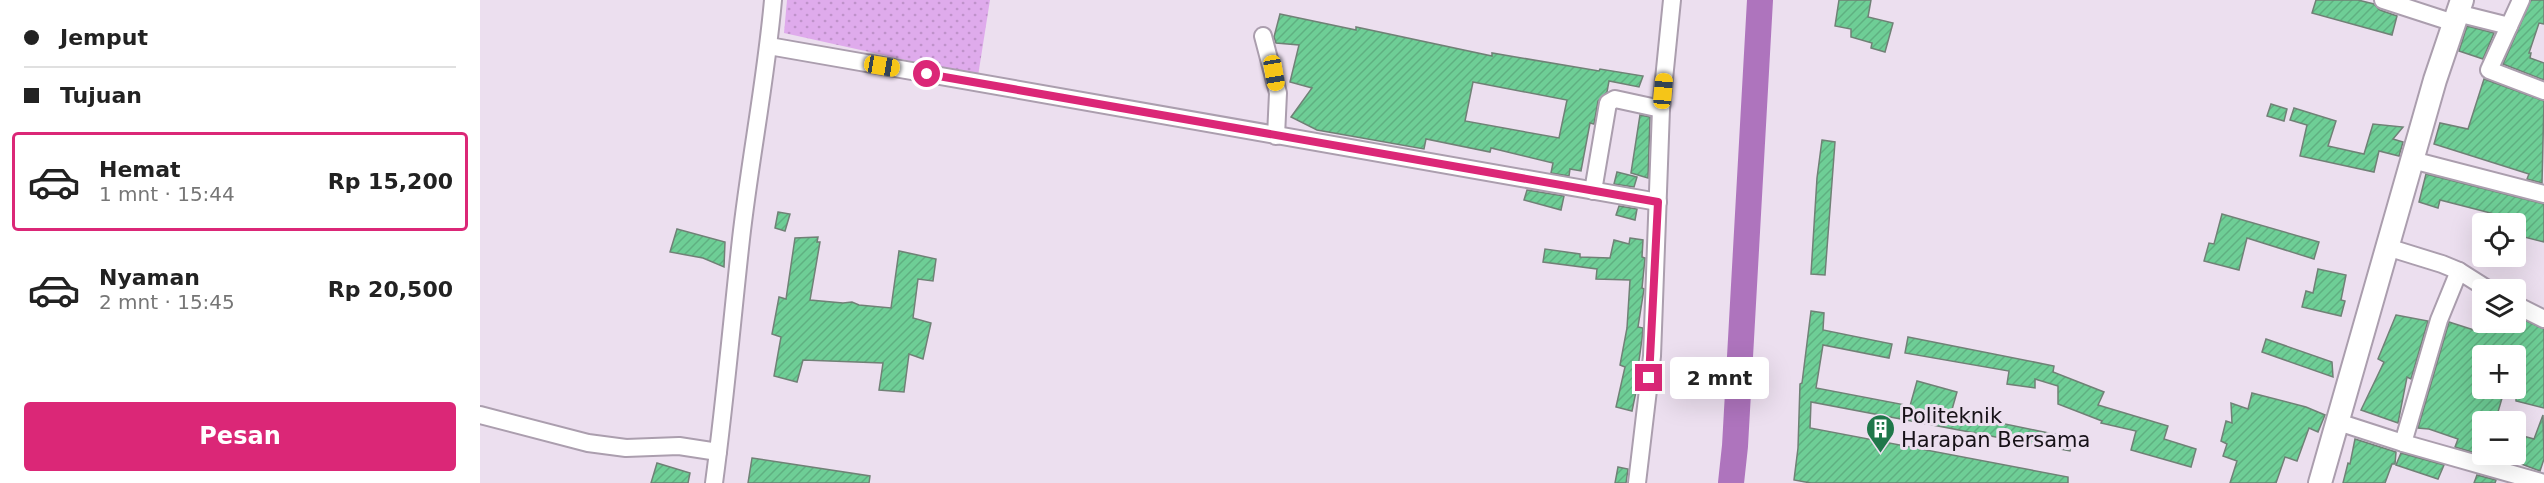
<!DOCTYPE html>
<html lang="id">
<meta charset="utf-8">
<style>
body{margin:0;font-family:"DejaVu Sans",sans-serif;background:#f6f6f6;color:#222;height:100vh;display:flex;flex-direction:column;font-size:22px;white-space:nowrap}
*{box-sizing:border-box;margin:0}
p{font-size:20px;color:#767676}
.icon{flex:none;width:33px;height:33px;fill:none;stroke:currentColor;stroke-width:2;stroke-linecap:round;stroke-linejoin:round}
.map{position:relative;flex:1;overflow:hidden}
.panel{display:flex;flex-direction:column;background:#fff;width:480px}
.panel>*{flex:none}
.banner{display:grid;align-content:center;height:132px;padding:0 24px;background:#fff}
.controls{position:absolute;left:1992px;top:213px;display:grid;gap:12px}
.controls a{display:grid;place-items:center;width:54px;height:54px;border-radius:6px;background:#fff;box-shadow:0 6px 24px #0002;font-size:30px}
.end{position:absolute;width:27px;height:27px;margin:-14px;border:8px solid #db2777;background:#fff;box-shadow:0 0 0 3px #fff}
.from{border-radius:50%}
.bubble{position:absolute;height:42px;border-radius:6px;background:#fff;box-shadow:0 6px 24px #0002;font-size:20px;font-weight:800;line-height:42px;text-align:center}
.car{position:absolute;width:18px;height:36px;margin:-18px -9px;border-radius:8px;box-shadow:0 0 4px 2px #0007;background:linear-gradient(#f5c518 24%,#345 0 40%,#f5c518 0 76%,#345 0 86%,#f5c518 0)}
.banner b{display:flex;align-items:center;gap:21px;height:57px;font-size:22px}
.banner b+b{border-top:2px solid #e0e0e0}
.banner i{width:15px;height:15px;background:#222}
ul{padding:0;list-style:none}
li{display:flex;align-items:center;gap:18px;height:99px;margin:0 12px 9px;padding:0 12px;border:3px solid transparent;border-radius:6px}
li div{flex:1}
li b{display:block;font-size:22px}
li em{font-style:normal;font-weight:800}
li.active{border-color:#db2777}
li>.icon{width:54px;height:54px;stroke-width:1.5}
.primary-button{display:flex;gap:12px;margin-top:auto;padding:12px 24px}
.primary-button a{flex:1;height:69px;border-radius:6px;background:#db2777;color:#fff;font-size:24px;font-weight:800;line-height:69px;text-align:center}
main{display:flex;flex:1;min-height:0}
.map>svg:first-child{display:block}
.grass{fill:url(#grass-dots)}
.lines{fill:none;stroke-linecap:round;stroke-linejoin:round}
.river{stroke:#ae74bd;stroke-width:26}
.building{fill:url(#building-hatch);stroke:#708176;stroke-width:1.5;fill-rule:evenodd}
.street-casing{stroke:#ab9eae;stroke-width:20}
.secondary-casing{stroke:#ab9eae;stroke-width:26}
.street{stroke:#fff;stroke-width:16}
.secondary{stroke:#fff;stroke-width:22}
.route{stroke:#db2777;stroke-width:8}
.labels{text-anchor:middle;stroke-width:6;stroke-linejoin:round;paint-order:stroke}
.poi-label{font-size:21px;fill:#171218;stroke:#ecdfef;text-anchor:start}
</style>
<main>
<section class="panel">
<div class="banner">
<b><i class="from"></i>Jemput</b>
<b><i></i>Tujuan</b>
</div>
<ul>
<li class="active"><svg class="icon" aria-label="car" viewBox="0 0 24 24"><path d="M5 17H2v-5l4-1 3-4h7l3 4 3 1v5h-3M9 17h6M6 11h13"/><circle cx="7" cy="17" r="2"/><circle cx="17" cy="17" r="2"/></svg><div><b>Hemat</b><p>1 mnt · 15:44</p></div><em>Rp 15,200</em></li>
<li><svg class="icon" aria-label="car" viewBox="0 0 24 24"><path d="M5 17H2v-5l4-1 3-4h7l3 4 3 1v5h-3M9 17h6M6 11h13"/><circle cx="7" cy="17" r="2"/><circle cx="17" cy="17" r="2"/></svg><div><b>Nyaman</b><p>2 mnt · 15:45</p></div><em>Rp 20,500</em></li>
</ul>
<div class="primary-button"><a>Pesan</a></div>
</section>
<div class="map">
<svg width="2064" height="483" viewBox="0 0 2064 483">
<defs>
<pattern id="grass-dots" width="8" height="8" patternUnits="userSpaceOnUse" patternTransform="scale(1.5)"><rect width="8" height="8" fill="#dfabec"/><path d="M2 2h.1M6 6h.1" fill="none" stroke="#bf92ca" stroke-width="1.8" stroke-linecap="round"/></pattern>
<pattern id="building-hatch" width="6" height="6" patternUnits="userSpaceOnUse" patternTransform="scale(1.5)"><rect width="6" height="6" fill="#6ece96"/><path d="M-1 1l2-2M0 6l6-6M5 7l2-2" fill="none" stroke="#5fb081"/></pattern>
</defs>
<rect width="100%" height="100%" fill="#ecdfef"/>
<path class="grass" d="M307,0H510L498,76L304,33Z"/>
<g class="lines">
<path class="river" d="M1251,483L1255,446L1280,0"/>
</g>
<g class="building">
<path d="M1359,0H1391L1388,17L1413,23L1405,52L1391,48L1392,43L1371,37V29L1355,26Z"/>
<path d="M1836,0H1878L1894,4L1900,10L1917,16L1912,35L1832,13Z"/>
<path d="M2051,0H2064V24L2059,23L2049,53H2051L2050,58L2064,63V80L2023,64Z"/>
<path d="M800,14L876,30V27L1012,56V53L1119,71L1120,69L1163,76L1159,87L1129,81L1127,92L1118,101L1114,124L1110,123L1101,171L1090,169L1089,176L1071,173L1073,163L1011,148L1010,152L946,139L944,149L837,130L811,117L832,88L810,82L819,45L796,43L794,37ZM993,82L1087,100L1079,138L985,121Z"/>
<path d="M1987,26L2014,33L2003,59L1979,51Z"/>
<path d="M2004,79L2064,101L2062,183L2047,179L2049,174L1954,144L1960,123L1988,129Z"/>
<path d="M1791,104L1807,109L1804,121L1787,116Z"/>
<path d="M1814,108L1856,121L1848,146L1884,154L1893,124L1923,127L1913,139L1923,142L1919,156L1899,151L1894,172L1820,156L1827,125L1810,120Z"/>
<path d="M1160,115L1170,117L1168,178L1151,173Z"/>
<path d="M1342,140L1355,142L1345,275L1331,274L1337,178Z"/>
<path d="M1137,172L1157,177L1154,187L1134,184Z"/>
<path d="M1946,174L2064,204V242L2036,235L2034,219L1960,200L1958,208L1939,202Z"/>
<path d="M1047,190L1084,196L1081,210L1044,200Z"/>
<path d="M1139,206L1157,209L1155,220L1136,215Z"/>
<path d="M298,212L310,214L305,231L295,228Z"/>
<path d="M1742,214L1839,242L1834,259L1767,238L1759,270L1724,261L1729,243L1734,244Z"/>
<path d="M197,229L245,242L244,267L223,258L190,252Z"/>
<path d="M338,237L337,242H340L330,300L363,303L372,302L379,305L411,308L419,251L456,259L453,281L438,279L433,318L451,323L443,359L429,354L424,392L399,390L403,363L323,360L317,382L294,376L301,337L292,334L299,297L306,299L315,238Z"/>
<path d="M1150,238L1163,240L1162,257L1165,258L1162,288L1164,289L1158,327L1163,328L1162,339L1156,382H1158L1152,411L1136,407L1145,367L1140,365L1147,328L1150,280L1116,279L1117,269L1063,262L1065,249L1100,254V257L1130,258L1134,240L1149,244Z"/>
<path d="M1838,269L1866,275L1861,300L1865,301L1861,316L1822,307L1826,291L1833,293Z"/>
<path d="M1331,311L1344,313L1343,330L1412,344L1409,358L1343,345L1336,388L1430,406L1437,381L1477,392L1471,413L1520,421V423L1593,438L1590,451L1331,402L1330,428L1588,477V483H1331L1314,480L1318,448L1320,384L1322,383Z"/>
<path d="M1916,315L1948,321L1931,379L1927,377L1918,423L1881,410L1904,362L1898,359Z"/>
<path d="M2036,316L2064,329V408L2036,401V352L2034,356H2002V388H2025L2015,422H2002V455L1975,447L1978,439L1949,429L1938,428L1969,322L1997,331L1999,326L2007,328L2009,322H2036Z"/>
<path d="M1428,337L1574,366L1573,372L1624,392L1618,405L1688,426L1684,439L1716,449L1711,467L1651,450L1656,431L1621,423L1622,421L1578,404V386L1555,379V388L1527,384L1529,371L1425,353Z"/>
<path d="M1786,339L1852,362L1853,377L1782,352Z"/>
<path d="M1772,393L1826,407L1845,415L1838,432L1829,428L1817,461L1805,457L1796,483H1750L1757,461L1743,456L1747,444L1741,441L1746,421L1752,423L1751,403L1768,409Z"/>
<path d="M2063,415L2064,459L2060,471L2036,462V434L2054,439Z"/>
<path d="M1875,439L1916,452L1915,464H1912L1905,483H1863L1868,463L1870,464Z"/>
<path d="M1921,453L1964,465L1958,479L1916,465Z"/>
<path d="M272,458L390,476L389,483H268Z"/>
<path d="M177,463L210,473L208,483H171Z"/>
<path d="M1138,467L1148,469L1146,483H1135Z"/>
<path d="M1997,475L2016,480L2015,483H1994Z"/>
</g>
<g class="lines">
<defs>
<g id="street">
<path d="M1903,0L1974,23"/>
<path d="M2041,0L2009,70L2064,91"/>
<path d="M1977,13L2029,26"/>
<path d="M783,36L798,93L796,136"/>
<path d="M289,46L1178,202"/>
<path d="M1932,160L2064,194"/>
<path d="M1113,191L1128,103L1135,99L1181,109"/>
<path d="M1907,247L1962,264L1979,271"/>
<path d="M2036,305L2064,319"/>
<path d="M0,415L108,443L146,448L199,446L238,452"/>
<path d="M1858,422L1923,443L2064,483"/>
<path d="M1923,443L1959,320L1979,271L2009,290"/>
<path d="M234,483C245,402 252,320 261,239C270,159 286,80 293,0"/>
<path d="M1157,483L1172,356L1181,109L1192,0"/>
</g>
<path id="secondary" d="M1840,483L1955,80L1982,0"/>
</defs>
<use href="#street" class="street-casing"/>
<use href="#secondary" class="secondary-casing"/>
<use href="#street" class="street"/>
<use href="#secondary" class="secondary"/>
</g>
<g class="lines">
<path class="route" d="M447,74L1178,202L1169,378"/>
</g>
<defs>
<symbol id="building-pin" viewBox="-11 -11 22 30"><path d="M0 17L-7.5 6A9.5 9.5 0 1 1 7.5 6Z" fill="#1f774a" stroke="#ecdfef"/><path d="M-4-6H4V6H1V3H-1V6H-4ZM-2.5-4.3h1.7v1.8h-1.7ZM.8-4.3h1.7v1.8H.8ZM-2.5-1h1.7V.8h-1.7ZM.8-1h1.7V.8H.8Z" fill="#fff"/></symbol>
</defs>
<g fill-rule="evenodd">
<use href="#building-pin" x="1384" y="412" width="33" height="45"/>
</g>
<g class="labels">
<g class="poi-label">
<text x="1421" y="423">Politeknik<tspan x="1421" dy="24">Harapan Bersama</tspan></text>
</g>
</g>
</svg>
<div class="controls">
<a><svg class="icon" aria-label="locate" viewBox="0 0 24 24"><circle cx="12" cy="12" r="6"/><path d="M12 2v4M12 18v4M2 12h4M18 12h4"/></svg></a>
<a><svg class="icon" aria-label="layers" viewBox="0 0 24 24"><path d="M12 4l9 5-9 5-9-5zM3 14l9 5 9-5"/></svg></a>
<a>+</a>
<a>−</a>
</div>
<i class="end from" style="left:447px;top:74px"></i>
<i class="end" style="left:1169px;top:378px"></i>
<div class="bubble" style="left:1190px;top:357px;width:99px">2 mnt</div>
<i class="car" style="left:402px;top:66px;rotate:100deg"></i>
<i class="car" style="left:794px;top:73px;rotate:170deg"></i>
<i class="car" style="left:1183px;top:91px;rotate:5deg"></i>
</div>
</main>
